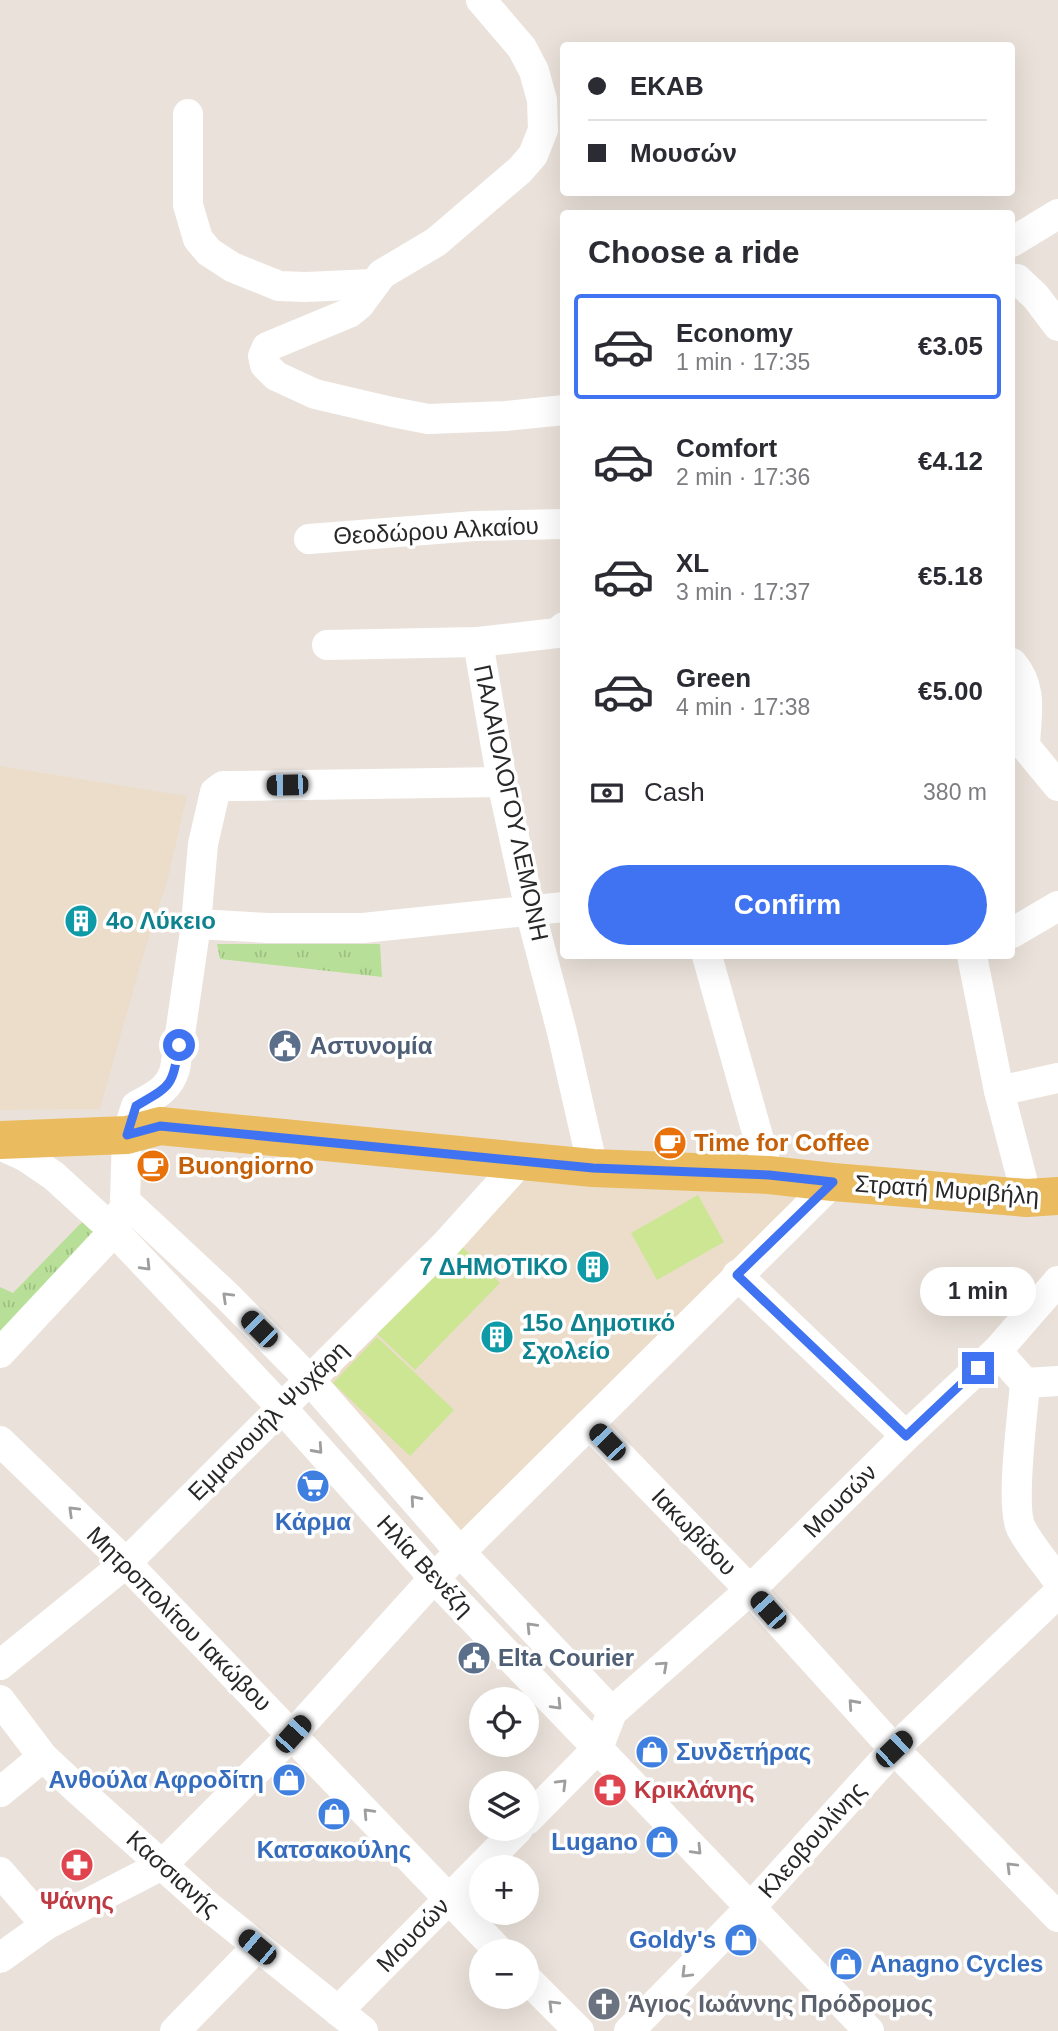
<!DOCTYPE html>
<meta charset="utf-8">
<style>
body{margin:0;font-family:Arial,sans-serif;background:#f7f7f7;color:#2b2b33;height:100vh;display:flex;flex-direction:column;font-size:26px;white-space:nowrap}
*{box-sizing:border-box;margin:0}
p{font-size:23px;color:#7c7c81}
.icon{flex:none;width:38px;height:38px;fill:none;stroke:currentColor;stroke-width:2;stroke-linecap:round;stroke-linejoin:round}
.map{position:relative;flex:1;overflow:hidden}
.sheet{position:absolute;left:560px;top:210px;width:455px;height:749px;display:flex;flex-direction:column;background:#fff;border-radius:7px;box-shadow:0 7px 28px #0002}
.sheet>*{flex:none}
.hud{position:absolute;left:560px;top:42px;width:455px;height:154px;border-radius:7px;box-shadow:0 7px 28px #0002;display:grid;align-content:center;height:154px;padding:0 28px;background:#fff}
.tools{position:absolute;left:469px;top:1687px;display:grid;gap:14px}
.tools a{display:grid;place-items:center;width:70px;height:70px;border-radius:50%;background:#fff;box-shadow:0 7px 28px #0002;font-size:35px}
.end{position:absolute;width:32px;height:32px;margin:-16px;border:9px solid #4073f1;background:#fff;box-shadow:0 0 0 4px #fff}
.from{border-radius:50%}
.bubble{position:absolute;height:49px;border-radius:24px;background:#fff;box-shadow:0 7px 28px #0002;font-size:23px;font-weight:700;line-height:49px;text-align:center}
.car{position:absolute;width:21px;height:42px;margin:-21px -10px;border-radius:9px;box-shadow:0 0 5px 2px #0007;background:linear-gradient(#222 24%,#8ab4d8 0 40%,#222 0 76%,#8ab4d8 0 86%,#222 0)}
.hud b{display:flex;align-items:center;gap:24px;height:66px;font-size:26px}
.hud b+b{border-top:2px solid #e1e1e2}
.hud i{width:18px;height:18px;background:#2b2b33}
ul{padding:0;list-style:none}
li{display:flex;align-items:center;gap:21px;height:105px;margin:0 14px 10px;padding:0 14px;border:4px solid transparent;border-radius:7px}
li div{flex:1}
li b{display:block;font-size:26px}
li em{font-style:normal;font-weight:700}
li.current{border-color:#4073f1}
li>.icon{width:63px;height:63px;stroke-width:1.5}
h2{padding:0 28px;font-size:32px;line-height:84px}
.pay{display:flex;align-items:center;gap:18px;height:77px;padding:0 28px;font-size:26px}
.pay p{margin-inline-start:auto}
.cta{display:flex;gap:14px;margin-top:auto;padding:14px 28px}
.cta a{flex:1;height:80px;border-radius:42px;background:#4073f1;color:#fff;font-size:28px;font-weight:700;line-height:80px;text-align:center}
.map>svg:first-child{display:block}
.education{fill:#ebddca}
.grass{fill:url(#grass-tufts)}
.pitch{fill:#cce694}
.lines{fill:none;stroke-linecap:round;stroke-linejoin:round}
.minor{stroke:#fff;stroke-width:30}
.major{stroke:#eabb5f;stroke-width:38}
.oneway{stroke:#9e9e9e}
.route{stroke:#4073f1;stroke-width:9}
.labels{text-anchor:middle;stroke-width:7;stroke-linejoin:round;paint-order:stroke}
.street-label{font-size:24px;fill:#282828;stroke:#fff}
.culture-label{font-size:24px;font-weight:bold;fill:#0d838f;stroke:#fff;text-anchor:start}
.service-label{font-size:24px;font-weight:bold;fill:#4e5e75;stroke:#fff;text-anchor:start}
.food-label{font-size:24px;font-weight:bold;fill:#c56008;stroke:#fff;text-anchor:start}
.shop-label{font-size:24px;font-weight:bold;fill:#366cbe;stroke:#fff;text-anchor:end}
.health-label{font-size:24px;font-weight:bold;fill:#be3a42;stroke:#fff;text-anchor:start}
.worship-label{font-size:24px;font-weight:bold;fill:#5b616d;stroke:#fff;text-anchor:start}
</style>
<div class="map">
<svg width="1058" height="2031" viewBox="0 0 1058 2031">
<defs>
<pattern id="grass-tufts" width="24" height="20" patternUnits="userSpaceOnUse" patternTransform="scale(1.75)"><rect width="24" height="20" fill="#b8df98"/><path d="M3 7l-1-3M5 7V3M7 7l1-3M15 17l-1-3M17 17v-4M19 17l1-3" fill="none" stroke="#9ebf83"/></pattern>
</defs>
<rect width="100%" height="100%" fill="#eae2da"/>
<g class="education">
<path d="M0,766L187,796L167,882L141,963L100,1109L0,1110Z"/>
<path d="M520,1174L811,1185L462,1543L319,1381Z"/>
</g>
<g class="grass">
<path d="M217,944H380L382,977L220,959Z"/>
<path d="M94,1213L114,1231L0,1353V1287L13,1293L79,1225Z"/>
</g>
<g class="pitch">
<path d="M698,1195L724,1242L657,1280L631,1233Z"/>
<path d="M458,1243L500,1283L415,1370L373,1330Z"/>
<path d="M377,1337L454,1410L410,1456L333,1383Z"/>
</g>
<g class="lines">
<g class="minor">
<path d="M481,0L522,48L534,71L542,100L543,130L533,155L520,170L436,242L382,274L359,305L349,313L267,347L263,356L265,365L276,376L315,394L392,412L428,419L506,416L564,410"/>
<path d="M188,114V205L198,239L209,252L232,267L279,286L305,287L373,284"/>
<path d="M1012,242L1058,214"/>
<path d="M1017,279L1036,297L1058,326"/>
<path d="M309,539L475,526L564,524"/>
<path d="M478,642L502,782L530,910L562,1032L593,1168"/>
<path d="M327,645L478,642L557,633L564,627"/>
<path d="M1012,663C1034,689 1026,714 1025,746"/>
<path d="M1025,746L1058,786"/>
<path d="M502,782L233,786H223L215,792L203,844L196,924L175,1069C169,1090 154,1096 136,1106L127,1135L125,1201L226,1295L309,1379L460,1552L612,1712"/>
<path d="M196,924L268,928H363L564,907"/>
<path d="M1012,933L1058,906"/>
<path d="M707,956L769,1175"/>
<path d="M972,956L999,1091L1027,1198"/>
<path d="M999,1091L1058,1078"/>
<path d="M0,1145L26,1157L54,1176L114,1231L281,1407L434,1578L869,2031"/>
<path d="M737,1275L906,1436"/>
<path d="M997,1351L1025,1383C1023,1413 1010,1505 1021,1528C1029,1544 1047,1565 1058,1581"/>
<path d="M0,1353L114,1231L120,1214"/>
<path d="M1025,1383L1058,1381"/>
<path d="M589,1424L750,1590L894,1749L1058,1917"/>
<path d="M0,1441L126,1563L499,1951"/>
<path d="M0,1665L126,1563L446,1244L521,1161"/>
<path d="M0,1700L43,1757L76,1788L209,1907L363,2031"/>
<path d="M0,1792L43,1757"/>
<path d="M527,1820L598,1748L612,1712L750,1590L906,1436L997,1351L1058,1281"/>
<path d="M0,1872L46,1925"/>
<path d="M0,1958L46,1925L162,1865L293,1734L434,1578L833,1182"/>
<path d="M527,1979L579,2031"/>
<path d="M338,2011L518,1829"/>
<path d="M175,2031L257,1947"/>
<path d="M629,2031L751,1907L894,1749L1058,1593"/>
</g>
<path class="major" d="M0,1140L127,1135L160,1126L593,1168L769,1175L833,1182L1027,1198L1058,1196"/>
</g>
<defs><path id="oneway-chevron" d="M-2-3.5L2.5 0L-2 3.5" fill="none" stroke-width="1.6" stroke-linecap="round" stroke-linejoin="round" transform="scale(1.75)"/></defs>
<g class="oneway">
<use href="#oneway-chevron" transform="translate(146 1266) rotate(46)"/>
<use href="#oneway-chevron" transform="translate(227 1297) rotate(-136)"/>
<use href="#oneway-chevron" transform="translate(318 1449) rotate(48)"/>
<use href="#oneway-chevron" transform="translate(415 1500) rotate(-131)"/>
<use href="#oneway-chevron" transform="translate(73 1511) rotate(-136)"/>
<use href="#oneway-chevron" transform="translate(531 1627) rotate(-134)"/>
<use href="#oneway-chevron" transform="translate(663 1666) rotate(-42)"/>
<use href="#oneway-chevron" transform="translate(853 1704) rotate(-132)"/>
<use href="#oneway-chevron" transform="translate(557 1705) rotate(46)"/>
<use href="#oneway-chevron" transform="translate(562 1784) rotate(-45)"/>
<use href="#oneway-chevron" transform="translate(368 1813) rotate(-133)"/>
<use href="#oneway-chevron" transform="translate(697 1850) rotate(46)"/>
<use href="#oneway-chevron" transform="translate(1011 1867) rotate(-135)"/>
<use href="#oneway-chevron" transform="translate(686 1973) rotate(135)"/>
<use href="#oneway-chevron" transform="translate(553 2005) rotate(-135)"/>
</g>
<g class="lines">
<path class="route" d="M179,1045C172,1087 172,1085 136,1106L127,1135L160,1126L593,1168L769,1175L833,1182L737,1275L906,1436L978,1368"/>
</g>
<defs>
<symbol id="building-disc" viewBox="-11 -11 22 22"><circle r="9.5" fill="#0f9aa8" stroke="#fff"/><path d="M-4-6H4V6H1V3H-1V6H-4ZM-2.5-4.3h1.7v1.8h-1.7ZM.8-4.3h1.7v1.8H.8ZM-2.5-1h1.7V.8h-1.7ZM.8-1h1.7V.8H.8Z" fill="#fff"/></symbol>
<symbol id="civic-disc" viewBox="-11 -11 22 22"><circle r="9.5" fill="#5c6f8a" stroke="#fff"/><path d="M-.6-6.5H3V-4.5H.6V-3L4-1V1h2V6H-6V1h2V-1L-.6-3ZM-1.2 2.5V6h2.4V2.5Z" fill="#fff"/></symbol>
<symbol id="cafe-disc" viewBox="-11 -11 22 22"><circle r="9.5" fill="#e8710a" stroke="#fff"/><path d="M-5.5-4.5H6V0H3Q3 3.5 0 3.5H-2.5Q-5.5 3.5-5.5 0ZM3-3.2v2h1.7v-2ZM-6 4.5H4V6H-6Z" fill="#fff"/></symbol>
<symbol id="supermarket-disc" viewBox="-11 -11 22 22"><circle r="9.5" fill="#3f7fe0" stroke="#fff"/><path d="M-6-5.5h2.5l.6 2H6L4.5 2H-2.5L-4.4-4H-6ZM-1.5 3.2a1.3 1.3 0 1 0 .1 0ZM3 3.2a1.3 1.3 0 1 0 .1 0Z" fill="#fff"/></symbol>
<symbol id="shop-disc" viewBox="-11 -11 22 22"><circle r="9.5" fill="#3f7fe0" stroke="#fff"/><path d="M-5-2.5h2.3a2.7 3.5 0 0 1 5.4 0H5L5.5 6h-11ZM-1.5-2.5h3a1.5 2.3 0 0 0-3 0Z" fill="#fff"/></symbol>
<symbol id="pharmacy-disc" viewBox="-11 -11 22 22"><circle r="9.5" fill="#e0444e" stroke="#fff"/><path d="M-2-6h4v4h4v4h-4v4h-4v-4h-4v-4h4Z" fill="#fff"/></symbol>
<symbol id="church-disc" viewBox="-11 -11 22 22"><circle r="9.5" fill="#6b7280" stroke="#fff"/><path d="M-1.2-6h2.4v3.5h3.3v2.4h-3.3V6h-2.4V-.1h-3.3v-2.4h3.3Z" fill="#fff"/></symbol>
</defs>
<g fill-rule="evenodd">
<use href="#building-disc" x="62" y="902" width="38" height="38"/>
<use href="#civic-disc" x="266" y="1027" width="38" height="38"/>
<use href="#cafe-disc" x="651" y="1124" width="38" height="38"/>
<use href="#cafe-disc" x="134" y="1147" width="38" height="38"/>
<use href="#building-disc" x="574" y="1248" width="38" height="38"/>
<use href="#building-disc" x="478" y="1318" width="38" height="38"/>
<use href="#supermarket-disc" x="294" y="1467" width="38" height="38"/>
<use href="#civic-disc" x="455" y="1639" width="38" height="38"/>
<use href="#shop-disc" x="633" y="1733" width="38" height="38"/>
<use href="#shop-disc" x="270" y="1761" width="38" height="38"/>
<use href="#pharmacy-disc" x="591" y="1771" width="38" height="38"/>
<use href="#shop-disc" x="315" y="1795" width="38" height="38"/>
<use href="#shop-disc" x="643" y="1823" width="38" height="38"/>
<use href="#pharmacy-disc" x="58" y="1846" width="38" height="38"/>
<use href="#shop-disc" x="722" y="1921" width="38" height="38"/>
<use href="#shop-disc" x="827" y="1945" width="38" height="38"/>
<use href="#church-disc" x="585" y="1985" width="38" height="38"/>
</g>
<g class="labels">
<g class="street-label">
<text transform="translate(436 531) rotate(-3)" y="8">Θεοδώρου Αλκαίου</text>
<text transform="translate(511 803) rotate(78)" y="8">ΠΑΛΑΙΟΛΟΓΟΥ ΛΕΜΟΝΗ</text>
<text transform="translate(947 1190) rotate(4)" y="8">Στρατή Μυριβήλη</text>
<text transform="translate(268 1421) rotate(-45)" y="8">Εμμανουήλ Ψυχάρη</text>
<text transform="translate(840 1501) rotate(-45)" y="8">Μουσών</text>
<text transform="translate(694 1532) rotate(46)" y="8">Ιακωβίδου</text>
<text transform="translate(425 1566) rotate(47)" y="8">Ηλία Βενέζη</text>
<text transform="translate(179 1619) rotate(45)" y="8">Μητροπολίτου Ιακώβου</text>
<text transform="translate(812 1840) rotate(-48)" y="8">Κλεοβουλίνης</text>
<text transform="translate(173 1874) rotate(42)" y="8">Κασσιανής</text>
<text transform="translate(413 1935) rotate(-46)" y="8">Μουσών</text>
</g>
<g class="culture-label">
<text x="106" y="929">4ο Λύκειο</text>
<text x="568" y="1275" text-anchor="end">7 ΔΗΜΟΤΙΚΟ</text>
<text x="522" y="1331">15o Δημοτικό<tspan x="522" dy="28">Σχολείο</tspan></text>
</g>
<g class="service-label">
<text x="310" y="1054">Αστυνομία</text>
<text x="498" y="1666">Elta Courier</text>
</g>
<g class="food-label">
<text x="694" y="1151">Time for Coffee</text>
<text x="178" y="1174">Buongiorno</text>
</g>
<g class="shop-label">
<text x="313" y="1530" text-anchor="middle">Κάρμα</text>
<text x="676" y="1760" text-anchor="start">Συνδετήρας</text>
<text x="264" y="1788">Ανθούλα Αφροδίτη</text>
<text x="638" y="1850">Lugano</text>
<text x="334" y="1858" text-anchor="middle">Κατσακούλης</text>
<text x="716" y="1948">Goldy's</text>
<text x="870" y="1972" text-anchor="start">Anagno Cycles</text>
</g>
<g class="health-label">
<text x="634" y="1798">Κρικλάνης</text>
<text x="77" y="1909" text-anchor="middle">Ψάνης</text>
</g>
<g class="worship-label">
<text x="628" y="2012">Άγιος Ιωάννης Πρόδρομος</text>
</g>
</g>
</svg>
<div class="tools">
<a><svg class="icon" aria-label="locate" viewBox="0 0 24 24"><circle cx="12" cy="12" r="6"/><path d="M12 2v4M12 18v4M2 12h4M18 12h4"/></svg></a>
<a><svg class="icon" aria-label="layers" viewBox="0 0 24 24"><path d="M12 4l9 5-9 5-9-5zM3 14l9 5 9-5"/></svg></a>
<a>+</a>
<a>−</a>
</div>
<i class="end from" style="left:179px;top:1045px"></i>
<i class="end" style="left:978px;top:1368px"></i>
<div class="bubble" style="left:920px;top:1267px;width:116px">1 min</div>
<i class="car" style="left:287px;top:785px;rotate:269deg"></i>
<i class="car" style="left:259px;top:1329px;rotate:315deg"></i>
<i class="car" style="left:607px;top:1442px;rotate:316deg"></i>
<i class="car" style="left:768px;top:1610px;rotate:318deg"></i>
<i class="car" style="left:293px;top:1734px;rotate:42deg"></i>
<i class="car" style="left:894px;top:1749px;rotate:46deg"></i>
<i class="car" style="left:257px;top:1947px;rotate:310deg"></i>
<div class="hud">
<b><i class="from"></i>ΕΚΑΒ</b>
<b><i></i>Μουσών</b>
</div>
<section class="sheet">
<h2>Choose a ride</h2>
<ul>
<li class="current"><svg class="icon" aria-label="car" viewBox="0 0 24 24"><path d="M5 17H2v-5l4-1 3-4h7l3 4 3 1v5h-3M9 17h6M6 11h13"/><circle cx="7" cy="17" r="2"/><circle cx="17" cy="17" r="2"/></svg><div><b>Economy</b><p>1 min · 17:35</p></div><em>€3.05</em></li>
<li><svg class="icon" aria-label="car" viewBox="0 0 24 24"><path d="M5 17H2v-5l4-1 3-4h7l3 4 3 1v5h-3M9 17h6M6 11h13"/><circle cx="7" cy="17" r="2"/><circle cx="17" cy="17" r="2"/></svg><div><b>Comfort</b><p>2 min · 17:36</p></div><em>€4.12</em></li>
<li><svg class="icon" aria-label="car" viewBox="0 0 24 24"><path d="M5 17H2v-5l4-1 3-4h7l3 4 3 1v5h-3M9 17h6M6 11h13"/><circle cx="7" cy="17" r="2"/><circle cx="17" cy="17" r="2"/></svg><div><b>XL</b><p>3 min · 17:37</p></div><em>€5.18</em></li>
<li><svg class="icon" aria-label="car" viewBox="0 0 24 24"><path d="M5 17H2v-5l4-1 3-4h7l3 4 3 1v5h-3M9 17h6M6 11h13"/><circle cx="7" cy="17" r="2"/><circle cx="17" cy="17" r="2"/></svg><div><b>Green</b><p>4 min · 17:38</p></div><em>€5.00</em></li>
</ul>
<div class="pay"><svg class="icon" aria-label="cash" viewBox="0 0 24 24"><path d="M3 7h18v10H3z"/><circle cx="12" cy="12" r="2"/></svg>Cash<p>380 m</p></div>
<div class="cta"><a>Confirm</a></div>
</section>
</div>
